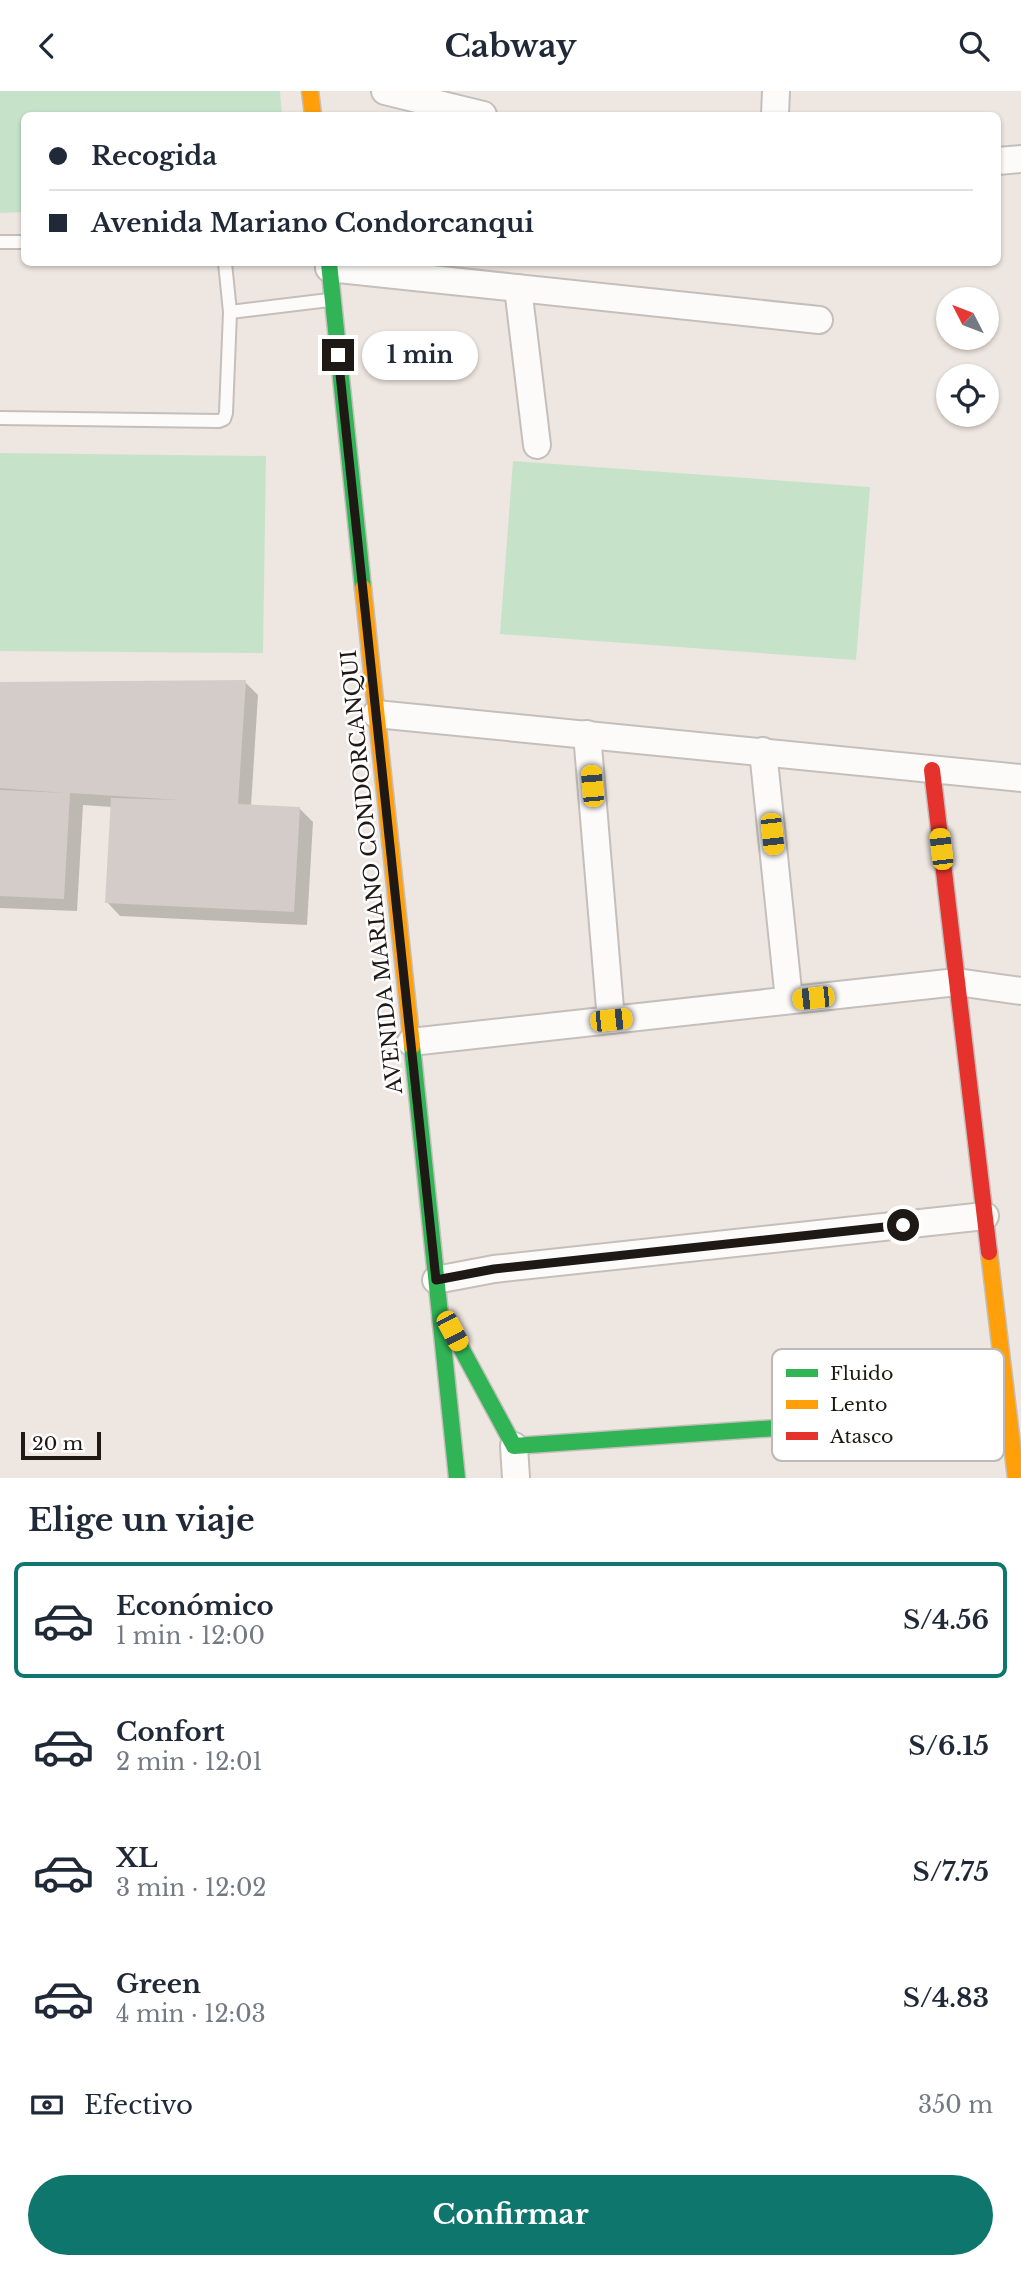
<!DOCTYPE html>
<html lang="es">
<meta charset="utf-8">
<style>
body{margin:0;font-family:"Libre Baskerville",serif;background:#f2f2f3;color:#1f2937;height:100vh;display:flex;flex-direction:column;font-size:26px;white-space:nowrap}
*{box-sizing:border-box;margin:0}
p{font-size:23px;color:#747a83}
.icon{flex:none;width:38px;height:38px;fill:none;stroke:currentColor;stroke-width:2;stroke-linecap:round;stroke-linejoin:round}
.map{position:relative;height:1387px;overflow:hidden}
.sheet{display:flex;flex-direction:column;background:#fff;flex:1}
.sheet>*{flex:none}
.top-card{position:absolute;left:21px;top:21px;width:980px;height:154px;border-radius:10px;box-shadow:0 2px 5px #0004;display:grid;align-content:center;height:154px;padding:0 28px;background:#fff}
.needle{width:46px;rotate:312deg}
.fabs{position:absolute;left:936px;top:196px;display:grid;gap:14px}
.fabs a{display:grid;place-items:center;width:63px;height:63px;border-radius:50%;background:#fff;box-shadow:0 2px 5px #0004;font-size:35px}
.scale{position:absolute;left:21px;bottom:18px;width:80px;box-sizing:border-box;padding-left:7px;border:4px solid #1f1916;border-top:0;font-size:19px;line-height:24px;white-space:nowrap;color:#1f1916;-webkit-text-stroke:5px #fff;paint-order:stroke}
.end{position:absolute;width:32px;height:32px;margin:-16px;border:9px solid #1f1916;background:#fff;box-shadow:0 0 0 4px #fff}
.from{border-radius:50%}
.bubble{position:absolute;height:49px;border-radius:24px;background:#fff;box-shadow:0 2px 5px #0004;font-size:23px;font-weight:700;line-height:49px;text-align:center}
.car{position:absolute;width:21px;height:42px;margin:-21px -10px;border-radius:9px;box-shadow:0 0 5px 2px #0007;background:linear-gradient(#f5c518 24%,#345 0 40%,#f5c518 0 76%,#345 0 86%,#f5c518 0)}
.top-card b{display:flex;align-items:center;gap:24px;height:66px;font-size:26px}
.top-card b+b{border-top:2px solid #e0e1e3}
.top-card i{width:18px;height:18px;background:#1f2937}
ul{padding:0;list-style:none}
li{display:flex;align-items:center;gap:21px;height:116px;margin:0 14px 10px;padding:0 14px;border:4px solid transparent;border-radius:10px}
li div{flex:1}
li b{display:block;font-size:26px}
li em{font-style:normal;font-weight:700}
li.active{border-color:#0f766e}
li>.icon{width:63px;height:63px;stroke-width:1.5}
h2{padding:0 28px;font-size:32px;line-height:84px}
.pay{display:flex;align-items:center;gap:18px;height:77px;padding:0 28px;font-size:26px}
.pay p{margin-inline-start:auto}
.action{display:flex;gap:14px;margin-top:auto;padding:14px 28px}
.action a{flex:1;height:80px;border-radius:42px;background:#0f766e;color:#fff;font-size:28px;font-weight:700;line-height:80px;text-align:center}
header{display:flex;justify-content:space-between;align-items:center;height:91px;padding:0 28px;background:#fff;font-size:32px;font-weight:700}
.map>svg:first-child{display:block}
.green{fill:#c6e3ca}
.shadow{fill:#0003}
.building{fill:#d3ccc8}
.lines{fill:none;stroke-linecap:round;stroke-linejoin:round}
.lane-casing{stroke:#c5bfbb;stroke-width:16}
.street-casing{stroke:#c5bfbb;stroke-width:30}
.fast-casing{stroke:#c5bfbb;stroke-width:19}
.slow-casing{stroke:#c5bfbb;stroke-width:19}
.jam-casing{stroke:#c5bfbb;stroke-width:19}
.lane{stroke:#fcfbfa;stroke-width:12}
.street{stroke:#fcfbfa;stroke-width:26}
.fast{stroke:#30b455;stroke-width:16}
.slow{stroke:#ff9f0a;stroke-width:16}
.jam{stroke:#e5322d;stroke-width:16}
.route{stroke:#1f1916;stroke-width:9}
.labels{text-anchor:middle;stroke-width:5;stroke-linejoin:round;paint-order:stroke}
.street-label{font-size:21px;fill:#1f1916;stroke:#fff}
.key{fill:#fff;stroke:#bcbab9;stroke-width:2}
.key-label{font-size:19px;fill:#1f1916}
</style>
<header><svg class="icon" aria-label="back" viewBox="0 0 24 24"><path d="M15 5l-7 7 7 7"/></svg>Cabway<svg class="icon" aria-label="search" viewBox="0 0 24 24"><circle cx="10" cy="10" r="6"/><path d="M15 15l6 6"/></svg></header>
<div class="map">
<svg width="1021" height="1387" viewBox="0 0 1021 1387">
<rect width="100%" height="100%" fill="#eee6e0"/>
<g class="green">
<path d="M0,0H280L282,24H24V121L0,122Z"/>
<path d="M0,362L266,365L263,562L0,560Z"/>
<path d="M513,370L870,396L856,569L500,543Z"/>
</g>
<path class="shadow" d="M245,591L258,604L251,715L300,718L313,731L307,834L120,825L107,811L112,716L83,714L77,820L0,817V593Z"/>
<path class="building" d="M246,589L238,713L300,716L294,821L105,812L111,707L180,709L70,702L64,808L0,805V699L66,702L0,697V591Z"/>
<g class="lines">
<defs>
<g id="lane">
<path d="M0,151H24"/>
<path d="M230,221L329,209"/>
<path d="M0,327L219,330L224,328L226,322L230,221L225,172"/>
</g>
<g id="street">
<path d="M385,0L483,24"/>
<path d="M775,24L776,0"/>
<path d="M998,70L1021,68"/>
<path d="M329,177L819,229"/>
<path d="M518,197L537,354"/>
<path d="M376,623L1021,687"/>
<path d="M587,643L611,929"/>
<path d="M763,660L789,909"/>
<path d="M411,951L957,891L1021,900"/>
<path d="M436,1189L494,1178L985,1125"/>
<path d="M514,1355L516,1387"/>
</g>
<g id="fast">
<path d="M329,172L363,497"/>
<path d="M412,955L457,1387"/>
<path d="M447,1231L514,1355L1008,1321"/>
</g>
<g id="slow">
<path d="M310,0L313,24"/>
<path d="M363,497L412,955"/>
<path d="M989,1161L1016,1387"/>
</g>
<path id="jam" d="M932,679L989,1161"/>
</defs>
<use href="#lane" class="lane-casing"/>
<use href="#street" class="street-casing"/>
<use href="#fast" class="fast-casing"/>
<use href="#slow" class="slow-casing"/>
<use href="#jam" class="jam-casing"/>
<use href="#lane" class="lane"/>
<use href="#street" class="street"/>
<use href="#fast" class="fast"/>
<use href="#slow" class="slow"/>
<use href="#jam" class="jam"/>
</g>
<g class="lines">
<path class="route" d="M338,264L436,1189L494,1178L903,1134"/>
</g>
<g class="labels">
<g class="street-label">
<text transform="translate(372 781) rotate(-96)" y="7">AVENIDA MARIANO CONDORCANQUI</text>
</g>
</g>
<rect x="772" y="1258" width="232" height="112" rx="10" class="key"/>
<rect x="786" y="1278" width="32" height="8" fill="#30b455"/>
<rect x="786" y="1309" width="32" height="9" fill="#ff9f0a"/>
<rect x="786" y="1341" width="32" height="8" fill="#e5322d"/>
<g class="key-label">
<text x="830" y="1289">Fluido</text>
<text x="830" y="1320">Lento</text>
<text x="830" y="1352">Atasco</text>
</g>
</svg>
<div class="fabs">
<a><svg class="needle" viewBox="-14 -14 28 28"><path d="M0-13l5 13h-10z" fill="#e53935"/><path d="M0 13l5-13h-10z" fill="#747a83"/></svg></a>
<a><svg class="icon" aria-label="locate" viewBox="0 0 24 24"><circle cx="12" cy="12" r="6"/><path d="M12 2v4M12 18v4M2 12h4M18 12h4"/></svg></a>
</div>
<div class="scale">20 m</div>
<i class="end from" style="left:903px;top:1134px"></i>
<i class="end" style="left:338px;top:264px"></i>
<div class="bubble" style="left:362px;top:240px;width:116px">1 min</div>
<i class="car" style="left:592px;top:695px;rotate:355deg"></i>
<i class="car" style="left:772px;top:743px;rotate:174deg"></i>
<i class="car" style="left:941px;top:758px;rotate:353deg"></i>
<i class="car" style="left:813px;top:907px;rotate:264deg"></i>
<i class="car" style="left:611px;top:929px;rotate:84deg"></i>
<i class="car" style="left:452px;top:1240px;rotate:152deg"></i>
<div class="top-card">
<b><i class="from"></i>Recogida</b>
<b><i></i>Avenida Mariano Condorcanqui</b>
</div>
</div>
<section class="sheet">
<h2>Elige un viaje</h2>
<ul>
<li class="active"><svg class="icon" aria-label="car" viewBox="0 0 24 24"><path d="M5 17H2v-5l4-1 3-4h7l3 4 3 1v5h-3M9 17h6M6 11h13"/><circle cx="7" cy="17" r="2"/><circle cx="17" cy="17" r="2"/></svg><div><b>Económico</b><p>1 min · 12:00</p></div><em>S/4.56</em></li>
<li><svg class="icon" aria-label="car" viewBox="0 0 24 24"><path d="M5 17H2v-5l4-1 3-4h7l3 4 3 1v5h-3M9 17h6M6 11h13"/><circle cx="7" cy="17" r="2"/><circle cx="17" cy="17" r="2"/></svg><div><b>Confort</b><p>2 min · 12:01</p></div><em>S/6.15</em></li>
<li><svg class="icon" aria-label="car" viewBox="0 0 24 24"><path d="M5 17H2v-5l4-1 3-4h7l3 4 3 1v5h-3M9 17h6M6 11h13"/><circle cx="7" cy="17" r="2"/><circle cx="17" cy="17" r="2"/></svg><div><b>XL</b><p>3 min · 12:02</p></div><em>S/7.75</em></li>
<li><svg class="icon" aria-label="car" viewBox="0 0 24 24"><path d="M5 17H2v-5l4-1 3-4h7l3 4 3 1v5h-3M9 17h6M6 11h13"/><circle cx="7" cy="17" r="2"/><circle cx="17" cy="17" r="2"/></svg><div><b>Green</b><p>4 min · 12:03</p></div><em>S/4.83</em></li>
</ul>
<div class="pay"><svg class="icon" aria-label="cash" viewBox="0 0 24 24"><path d="M3 7h18v10H3z"/><circle cx="12" cy="12" r="2"/></svg>Efectivo<p>350 m</p></div>
<div class="action"><a>Confirmar</a></div>
</section>
